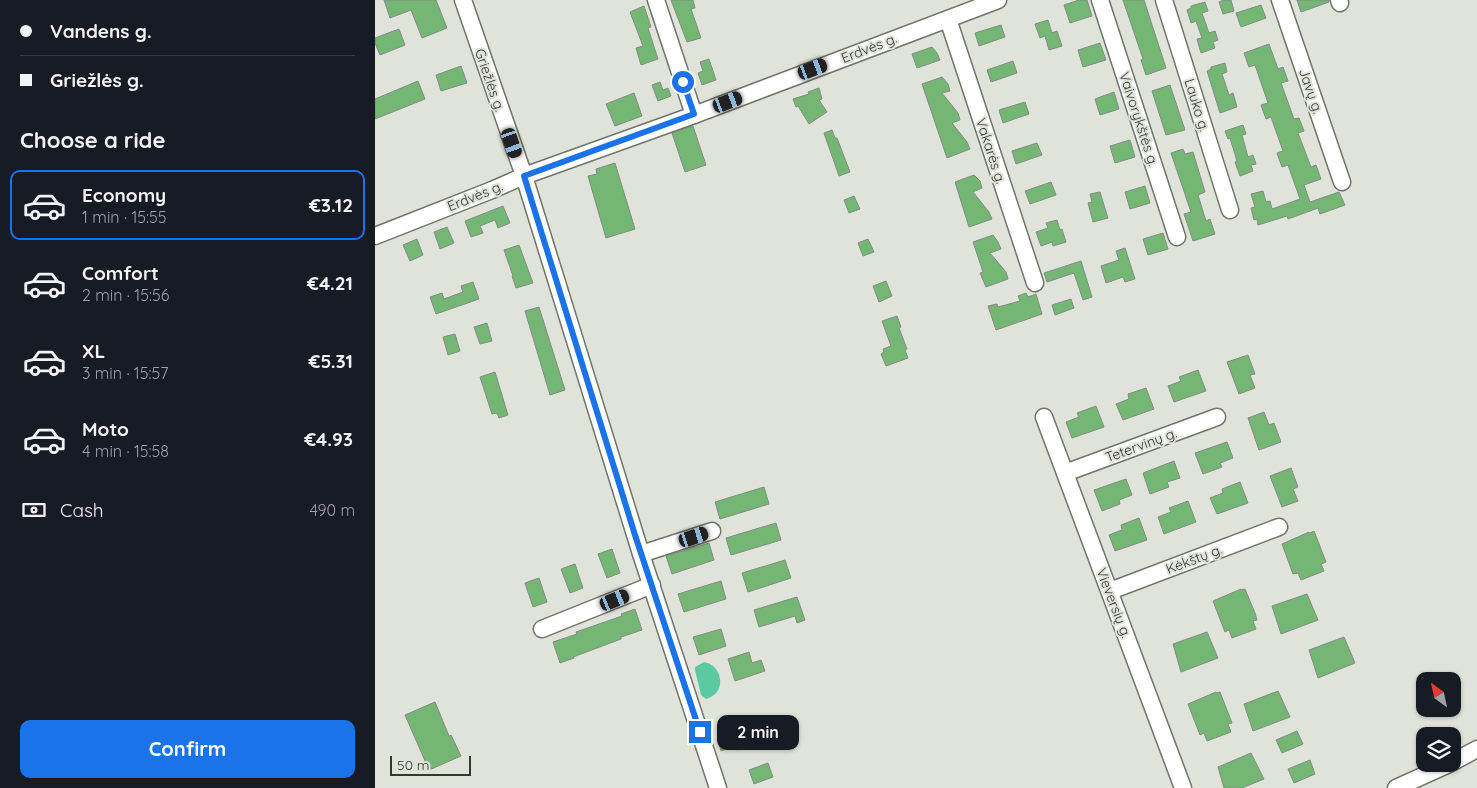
<!DOCTYPE html>
<meta charset="utf-8">
<style>
body{margin:0;font-family:Quicksand,sans-serif;background:#242831;color:#f1f3f6;height:100vh;display:flex;flex-direction:column;font-size:19px;white-space:nowrap}
*{box-sizing:border-box;margin:0}
p{font-size:16px;color:#9ea1a6}
.icon{flex:none;width:28px;height:28px;fill:none;stroke:currentColor;stroke-width:2;stroke-linecap:round;stroke-linejoin:round}
.map{position:relative;flex:1;overflow:hidden}
.drawer{display:flex;flex-direction:column;background:#171b24;width:375px}
.drawer>*{flex:none}
.banner{display:grid;align-content:center;height:110px;padding:0 20px;background:#171b24}
.needle{width:32px;rotate:327deg}
.fabs{position:absolute;left:1041px;top:672px;display:grid;gap:10px}
.fabs a{display:grid;place-items:center;width:45px;height:45px;border-radius:10px;background:#171b24;box-shadow:0 1px 4px #0004;font-size:25px}
.scale{position:absolute;left:15px;bottom:12px;width:81px;box-sizing:border-box;padding-left:5px;border:2px solid #363733;border-top:0;font-size:14px;line-height:18px;white-space:nowrap;color:#363733;-webkit-text-stroke:4px #e0e3d9;paint-order:stroke}
.end{position:absolute;width:22px;height:22px;margin:-11px;border:6px solid #1a73e8;background:#fff;box-shadow:0 0 0 2px #fff}
.from{border-radius:50%}
.bubble{position:absolute;height:35px;border-radius:10px;background:#171b24;box-shadow:0 1px 4px #0004;font-size:16px;font-weight:700;line-height:35px;text-align:center}
.car{position:absolute;width:15px;height:30px;margin:-15px -8px;border-radius:6px;box-shadow:0 0 4px 1px #0007;background:linear-gradient(#222 24%,#8ab4d8 0 40%,#222 0 76%,#8ab4d8 0 86%,#222 0)}
.banner b{display:flex;align-items:center;gap:18px;height:48px;font-size:19px}
.banner b+b{border-top:1px solid #363941}
.banner i{width:12px;height:12px;background:#f1f3f6}
ul{padding:0;list-style:none}
li{display:flex;align-items:center;gap:15px;height:70px;margin:0 10px 8px;padding:0 10px;border:2px solid transparent;border-radius:10px}
li div{flex:1}
li b{display:block;font-size:19px}
li em{font-style:normal;font-weight:700}
li.selected{border-color:#1a73e8}
li>.icon{width:45px;height:45px;stroke-width:1.5}
h2{padding:0 20px;font-size:22px;line-height:60px}
.pay{display:flex;align-items:center;gap:12px;height:55px;padding:0 20px;font-size:19px}
.pay p{margin-inline-start:auto}
.primary-button{display:flex;gap:10px;margin-top:auto;padding:10px 20px}
.primary-button a{flex:1;height:58px;border-radius:10px;background:#1a73e8;color:#fff;font-size:20px;font-weight:700;line-height:58px;text-align:center}
main{display:flex;flex:1;min-height:0}
.map>svg:first-child{display:block}
.water{fill:#5bcaa2}
.building{fill:#74b774;stroke:#848c84}
.lines{fill:none;stroke-linecap:round;stroke-linejoin:round}
.minor-casing{stroke:#71746a;stroke-width:19}
.minor{stroke:#fff;stroke-width:16}
.route{stroke:#1a73e8;stroke-width:6}
.labels{text-anchor:middle;stroke-width:4;stroke-linejoin:round;paint-order:stroke}
.street-label{font-size:14px;fill:#363733;stroke:#e0e3d9}
</style>
<main>
<section class="drawer">
<div class="banner">
<b><i class="from"></i>Vandens g.</b>
<b><i></i>Griežlės g.</b>
</div>
<h2>Choose a ride</h2>
<ul>
<li class="selected"><svg class="icon" aria-label="car" viewBox="0 0 24 24"><path d="M5 17H2v-5l4-1 3-4h7l3 4 3 1v5h-3M9 17h6M6 11h13"/><circle cx="7" cy="17" r="2"/><circle cx="17" cy="17" r="2"/></svg><div><b>Economy</b><p>1 min · 15:55</p></div><em>€3.12</em></li>
<li><svg class="icon" aria-label="car" viewBox="0 0 24 24"><path d="M5 17H2v-5l4-1 3-4h7l3 4 3 1v5h-3M9 17h6M6 11h13"/><circle cx="7" cy="17" r="2"/><circle cx="17" cy="17" r="2"/></svg><div><b>Comfort</b><p>2 min · 15:56</p></div><em>€4.21</em></li>
<li><svg class="icon" aria-label="car" viewBox="0 0 24 24"><path d="M5 17H2v-5l4-1 3-4h7l3 4 3 1v5h-3M9 17h6M6 11h13"/><circle cx="7" cy="17" r="2"/><circle cx="17" cy="17" r="2"/></svg><div><b>XL</b><p>3 min · 15:57</p></div><em>€5.31</em></li>
<li><svg class="icon" aria-label="car" viewBox="0 0 24 24"><path d="M5 17H2v-5l4-1 3-4h7l3 4 3 1v5h-3M9 17h6M6 11h13"/><circle cx="7" cy="17" r="2"/><circle cx="17" cy="17" r="2"/></svg><div><b>Moto</b><p>4 min · 15:58</p></div><em>€4.93</em></li>
</ul>
<div class="pay"><svg class="icon" aria-label="cash" viewBox="0 0 24 24"><path d="M3 7h18v10H3z"/><circle cx="12" cy="12" r="2"/></svg>Cash<p>490 m</p></div>
<div class="primary-button"><a>Confirm</a></div>
</section>
<div class="map">
<svg width="1102" height="788" viewBox="0 0 1102 788">
<rect width="100%" height="100%" fill="#e0e3d9"/>
<path class="water" d="M329,662C346,664 354,692 331,699L326,695L320,670V667Z"/>
<g class="building">
<path d="M9,0H61L72,28L47,38L36,10L15,18Z"/>
<path d="M296,0H318L320,8L316,9L326,38L312,42Z"/>
<path d="M704,0H712L717,16L695,23L689,5Z"/>
<path d="M748,0H769L791,68L771,75L766,60L768,59Z"/>
<path d="M849,0H856L859,11L848,14L844,2Z"/>
<path d="M922,0H954V2L926,12Z"/>
<path d="M830,2L833,11L827,13L834,33L840,31L843,40L838,42L840,48L826,53L822,39L827,38L821,21L816,23L812,10L816,8V6Z"/>
<path d="M886,5L891,18L866,27L861,13Z"/>
<path d="M269,6L276,27L273,28L283,59L266,65L261,48L268,46L255,12Z"/>
<path d="M673,20L677,33L682,31L687,46L674,50L670,36L665,38L660,24Z"/>
<path d="M626,25L630,37L604,46L600,33Z"/>
<path d="M24,29L30,45L5,55L0,43V38Z"/>
<path d="M725,43L731,60L708,67L703,50Z"/>
<path d="M894,44L903,69L908,67L913,81L906,83L919,119L924,118L929,131L923,133L936,167L941,165L946,179L929,185L935,202L964,192L970,205L945,214L943,208L913,219L912,216L883,225L882,219L879,220L876,208L880,207L876,194L888,191L891,202L895,201L897,209L925,199L913,165L907,167L902,153L908,151L896,117L891,119L886,105L893,103L880,65L874,67L869,53Z"/>
<path d="M557,47L562,53L565,60L542,68L537,54Z"/>
<path d="M334,59L341,80L327,85L323,73L328,71L325,62Z"/>
<path d="M638,61L642,73L616,82L612,70Z"/>
<path d="M850,63L852,72L847,74L854,95L858,93L862,107L845,113L832,71L836,69V67Z"/>
<path d="M86,66L92,83L66,91L61,75Z"/>
<path d="M567,77L573,84L575,91L567,93L583,113L585,120L577,123L592,142L595,149L572,158L547,84Z"/>
<path d="M43,81L50,99L0,119V99Z"/>
<path d="M285,82L288,90L293,88L296,96L283,101L277,85Z"/>
<path d="M795,85L810,130L791,135L777,91Z"/>
<path d="M444,88L447,99L444,100L452,112L434,124L423,106L421,107L418,99L434,94L433,92Z"/>
<path d="M739,92L744,109L725,115L720,99Z"/>
<path d="M259,93L267,116L240,126L231,104Z"/>
<path d="M650,102L654,114L628,123L624,110Z"/>
<path d="M868,125L871,134L867,135L873,157L878,155L881,164L876,165L878,171L865,176L860,162L862,161L855,138L853,139L850,131Z"/>
<path d="M318,126L331,165L310,172L297,133Z"/>
<path d="M457,130L460,138H462L475,172L464,176L449,133Z"/>
<path d="M755,140L760,157L740,163L735,146Z"/>
<path d="M662,143L667,155L641,164L637,151Z"/>
<path d="M808,149L810,154L818,152L830,192L823,195L831,221L835,219L840,234L818,241L809,214L816,212L796,153Z"/>
<path d="M240,163L260,229L231,238L213,176L222,174L221,169Z"/>
<path d="M599,175L605,181L607,188L598,192L614,212L617,219L594,227L580,182Z"/>
<path d="M676,182L681,195L655,204L650,191Z"/>
<path d="M770,186L775,203L755,209L750,192Z"/>
<path d="M725,192L733,218L718,222L713,203L717,202L715,194Z"/>
<path d="M479,196L485,209L474,213L469,200Z"/>
<path d="M128,206L135,223L123,228L120,220L105,226L108,233L96,237L90,221Z"/>
<path d="M682,220L685,230L687,229L691,242L678,246L677,242L666,246L661,232L673,228L671,223Z"/>
<path d="M72,227L79,243L65,249L59,232Z"/>
<path d="M788,233L793,249L773,255L768,239Z"/>
<path d="M618,235L623,242L626,249L615,253L631,272L633,279L611,287L605,273L608,272L598,242Z"/>
<path d="M42,239L48,255L35,261L28,245Z"/>
<path d="M493,239L499,252L488,256L483,243Z"/>
<path d="M144,245L158,283L141,288L137,276H138L129,250Z"/>
<path d="M750,248L760,279L750,282L748,277L731,283L726,266L744,260L741,251Z"/>
<path d="M706,261L717,297L708,300L699,273L672,282L669,273Z"/>
<path d="M511,281L517,296L504,302L498,286Z"/>
<path d="M98,282L104,299L61,314L55,297L67,293L69,299L88,292L86,286Z"/>
<path d="M651,293L653,297L661,294L667,314L621,330L613,306L622,304L623,307L645,301L643,296Z"/>
<path d="M696,299L699,308L680,315L677,305Z"/>
<path d="M164,307L190,390L175,395L150,311Z"/>
<path d="M522,316L526,327L524,328L532,349L530,350L533,358L511,366L506,354L509,352L508,349L516,346L507,321Z"/>
<path d="M112,323L117,341L105,344L99,327Z"/>
<path d="M80,334L85,351L73,355L68,337Z"/>
<path d="M873,355L880,374L875,375L880,388L864,394L852,362Z"/>
<path d="M823,370L831,391L799,402L793,386L806,381L804,377Z"/>
<path d="M120,372L133,415L124,418L122,413L117,414L105,377Z"/>
<path d="M771,388L779,409L748,420L741,404L754,399L753,394Z"/>
<path d="M721,406L729,427L697,438L691,422L704,417L702,413Z"/>
<path d="M889,412L894,425L899,423L906,442L884,450L873,418Z"/>
<path d="M852,442L858,458L845,463L847,467L828,474L820,453Z"/>
<path d="M799,461L805,478L792,482L794,487L775,494L768,473Z"/>
<path d="M916,468L923,487L918,489L923,501L907,507L895,476Z"/>
<path d="M751,479L757,495L744,500L745,504L727,511L719,490Z"/>
<path d="M865,482L873,503L842,514L835,498L848,493L847,489Z"/>
<path d="M389,487L394,504L345,519L340,502Z"/>
<path d="M813,501L821,522L789,534L783,517L796,512L794,508Z"/>
<path d="M764,518L772,540L740,551L734,535L747,530L746,525Z"/>
<path d="M401,523L406,540L356,555L351,538Z"/>
<path d="M939,531L951,562L946,564L949,571L926,580L923,573L918,574L907,544L934,532L935,533Z"/>
<path d="M334,543L339,560L297,574L291,556Z"/>
<path d="M237,549L245,573L232,578L223,554Z"/>
<path d="M410,560L416,578L373,592L367,573Z"/>
<path d="M200,564L208,588L195,593L186,569Z"/>
<path d="M164,578L172,602L158,607L150,583Z"/>
<path d="M346,581L351,599L309,612L303,594Z"/>
<path d="M866,589V590L870,589L880,613L882,620L878,621L881,629L857,638L854,630L850,632L838,601Z"/>
<path d="M932,594L943,620L906,634L897,606Z"/>
<path d="M422,597L430,620L422,623L420,616L384,627L379,610Z"/>
<path d="M260,609L267,630L246,637V639L198,657L199,658L185,663L178,642L202,634L201,632L247,616L246,614Z"/>
<path d="M346,629L351,646L324,655L318,637Z"/>
<path d="M832,632L843,658L806,672L798,644Z"/>
<path d="M969,637L980,663L943,678L934,650Z"/>
<path d="M374,652L377,663L386,660L390,671L360,681L353,659Z"/>
<path d="M903,691L915,717L878,731L869,704Z"/>
<path d="M841,692V693L845,692L857,723L853,724L856,732L832,741L829,733L825,735L813,704Z"/>
<path d="M60,702L74,736L76,735L86,756L54,770L30,715Z"/>
<path d="M385,725L389,737L375,742L376,745L362,750L360,746L346,751L343,740Z"/>
<path d="M922,731L928,744L907,753L901,740Z"/>
<path d="M876,753L889,779L867,788H849L843,767Z"/>
<path d="M935,760L940,774L919,783L913,769Z"/>
<path d="M393,763L398,777L379,784L374,770Z"/>
</g>
<g class="lines">
<defs>
<g id="minor">
<path d="M88,0L149,176L266,554L343,788"/>
<path d="M281,0L319,115"/>
<path d="M725,0L802,237"/>
<path d="M789,0L855,210"/>
<path d="M905,0L967,182"/>
<path d="M964,0L965,3"/>
<path d="M573,19L660,283"/>
<path d="M0,236L117,190L149,176L319,115L623,0"/>
<path d="M669,417L808,788"/>
<path d="M690,473L842,417"/>
<path d="M266,554L337,531"/>
<path d="M735,591L904,527"/>
<path d="M167,629L277,585"/>
<path d="M1078,762L1102,749"/>
<path d="M1021,788L1074,764"/>
</g>
</defs>
<use href="#minor" class="minor-casing"/>
<use href="#minor" class="minor"/>
</g>
<g class="lines">
<path class="route" d="M308,82L319,114L149,176L260,535L325,732"/>
</g>
<g class="labels">
<g class="street-label">
<text transform="translate(494 48) rotate(-21)" y="5">Erdvės g.</text>
<text transform="translate(115 80) rotate(71)" y="5">Griežlės g.</text>
<text transform="translate(936 91) rotate(71)" y="5">Javų g.</text>
<text transform="translate(822 105) rotate(73)" y="5">Lauko g.</text>
<text transform="translate(764 119) rotate(72)" y="5">Vaivorykštės g.</text>
<text transform="translate(616 151) rotate(72)" y="5">Vakarės g.</text>
<text transform="translate(100 196) rotate(-22)" y="5">Erdvės g.</text>
<text transform="translate(766 445) rotate(-20)" y="5">Tetervinų g.</text>
<text transform="translate(819 559) rotate(-21)" y="5">Kėkštų g.</text>
<text transform="translate(739 603) rotate(69)" y="5">Vieversių g.</text>
</g>
</g>
</svg>
<div class="fabs">
<a><svg class="needle" viewBox="-14 -14 28 28"><path d="M0-13l5 13h-10z" fill="#e53935"/><path d="M0 13l5-13h-10z" fill="#9ea1a6"/></svg></a>
<a><svg class="icon" aria-label="layers" viewBox="0 0 24 24"><path d="M12 4l9 5-9 5-9-5zM3 14l9 5 9-5"/></svg></a>
</div>
<div class="scale">50 m</div>
<i class="end from" style="left:308px;top:82px"></i>
<i class="end" style="left:325px;top:732px"></i>
<div class="bubble" style="left:342px;top:715px;width:82px">2 min</div>
<i class="car" style="left:438px;top:69px;rotate:69deg"></i>
<i class="car" style="left:353px;top:102px;rotate:69deg"></i>
<i class="car" style="left:137px;top:143px;rotate:161deg"></i>
<i class="car" style="left:319px;top:537px;rotate:72deg"></i>
<i class="car" style="left:240px;top:600px;rotate:68deg"></i>
</div>
</main>
